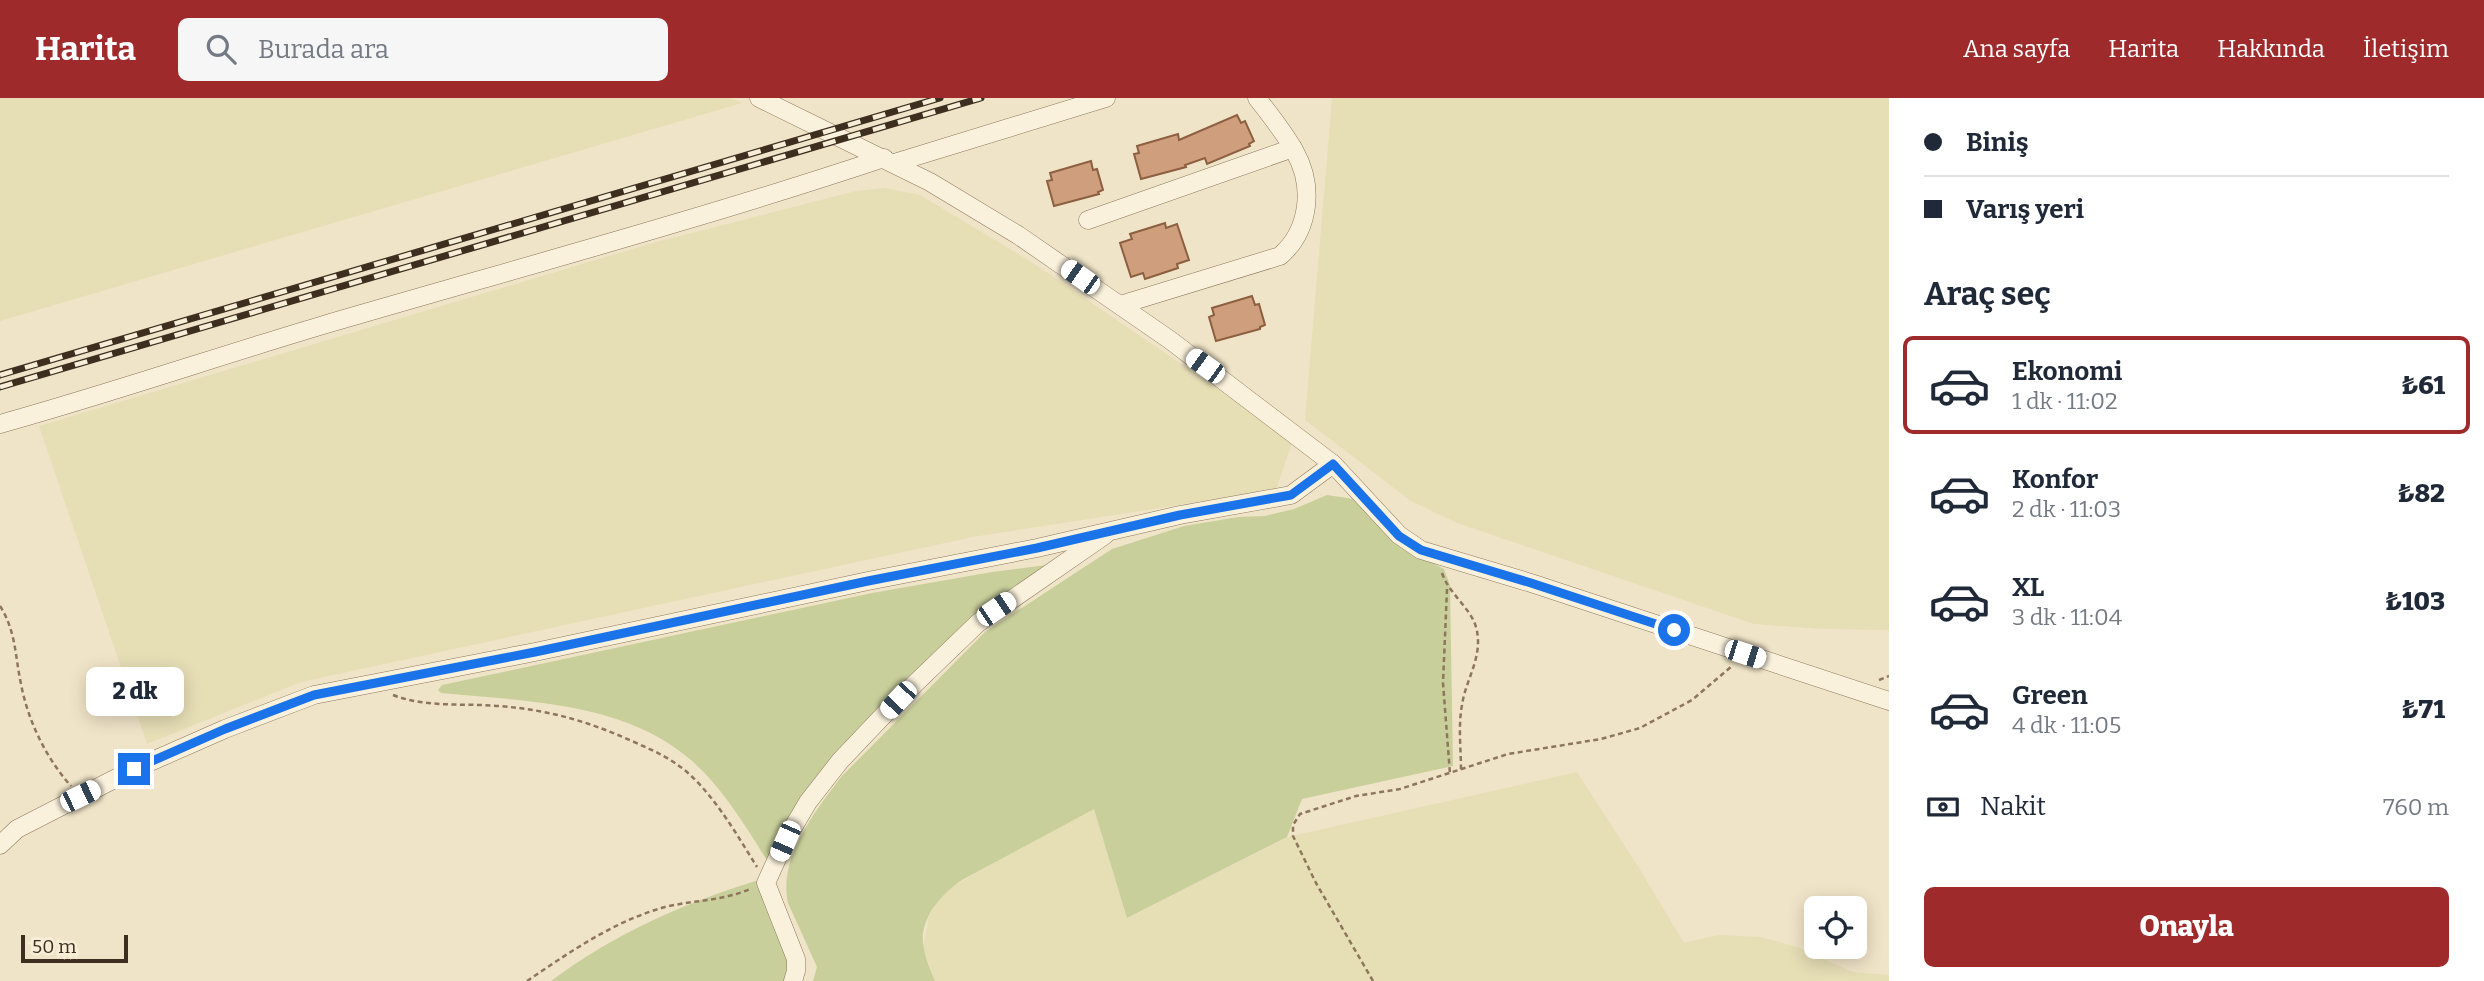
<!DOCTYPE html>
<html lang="tr">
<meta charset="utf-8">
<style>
body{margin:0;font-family:Bitter,serif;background:#f6f6f7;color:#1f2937;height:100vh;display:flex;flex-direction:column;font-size:26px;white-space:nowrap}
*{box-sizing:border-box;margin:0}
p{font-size:23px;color:#747a83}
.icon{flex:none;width:38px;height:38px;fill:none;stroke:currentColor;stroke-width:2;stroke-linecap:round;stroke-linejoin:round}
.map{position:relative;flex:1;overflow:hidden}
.side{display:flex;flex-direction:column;background:#fff;width:595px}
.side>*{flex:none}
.top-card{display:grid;align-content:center;height:154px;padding:0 35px;background:#fff}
.fabs{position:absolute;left:1804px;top:798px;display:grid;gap:14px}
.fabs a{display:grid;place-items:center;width:63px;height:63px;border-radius:10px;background:#fff;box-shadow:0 4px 18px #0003;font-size:35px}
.scale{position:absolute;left:21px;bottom:18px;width:107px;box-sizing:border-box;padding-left:7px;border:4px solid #3d2e20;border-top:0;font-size:19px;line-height:24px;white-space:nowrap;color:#3d2e20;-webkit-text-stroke:5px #f7eed8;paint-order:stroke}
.end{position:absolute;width:32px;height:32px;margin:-16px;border:9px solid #1a73e8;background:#fff;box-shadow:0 0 0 4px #fff}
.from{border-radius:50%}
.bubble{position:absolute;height:49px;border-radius:10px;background:#fff;box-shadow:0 4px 18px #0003;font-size:23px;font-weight:800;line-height:49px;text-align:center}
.car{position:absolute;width:21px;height:42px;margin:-21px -10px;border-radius:9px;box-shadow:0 0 5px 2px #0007;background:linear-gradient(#fff 24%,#345 0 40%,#fff 0 76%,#345 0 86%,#fff 0)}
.top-card b{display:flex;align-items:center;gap:24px;height:66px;font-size:26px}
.top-card b+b{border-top:2px solid #e0e1e3}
.top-card i{width:18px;height:18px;background:#1f2937}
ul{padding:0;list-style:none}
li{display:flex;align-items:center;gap:21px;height:98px;margin:0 14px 10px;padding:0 21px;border:4px solid transparent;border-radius:10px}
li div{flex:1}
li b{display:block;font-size:26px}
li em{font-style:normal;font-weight:800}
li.selected{border-color:#9e2a2b}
li>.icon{width:63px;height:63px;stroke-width:1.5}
h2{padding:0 35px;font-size:32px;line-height:84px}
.pay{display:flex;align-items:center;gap:18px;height:77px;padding:0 35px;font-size:26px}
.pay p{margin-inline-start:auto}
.primary-button{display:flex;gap:14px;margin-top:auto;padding:14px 35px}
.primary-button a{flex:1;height:80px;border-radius:10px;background:#9e2a2b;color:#fff;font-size:28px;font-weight:800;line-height:80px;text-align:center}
header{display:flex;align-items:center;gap:42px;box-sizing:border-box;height:98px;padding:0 35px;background:#9e2a2b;color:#fff}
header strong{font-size:33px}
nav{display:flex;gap:38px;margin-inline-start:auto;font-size:24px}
.search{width:490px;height:63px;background:#f6f6f7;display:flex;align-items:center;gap:18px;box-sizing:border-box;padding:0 24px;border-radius:10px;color:#747a83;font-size:26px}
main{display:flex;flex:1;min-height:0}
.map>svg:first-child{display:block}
.farmland{fill:#e6deb5}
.green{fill:#c9cf9b}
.building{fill:#cf9f7d;stroke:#8d5f41;stroke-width:2}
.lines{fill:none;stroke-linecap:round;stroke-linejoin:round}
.minor-casing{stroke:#8d765c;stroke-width:19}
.path{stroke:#8d765c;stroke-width:2.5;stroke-dasharray:5 3.5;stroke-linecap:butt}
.minor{stroke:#faf1dc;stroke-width:18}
.rail-casing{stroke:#3d2e20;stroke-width:7}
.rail{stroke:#f7eed8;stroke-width:4.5;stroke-dasharray:13;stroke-linecap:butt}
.route{stroke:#1a73e8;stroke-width:9}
</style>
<header>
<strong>Harita</strong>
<div class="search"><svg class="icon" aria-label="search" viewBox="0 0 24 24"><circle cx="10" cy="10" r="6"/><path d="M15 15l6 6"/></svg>Burada ara</div>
<nav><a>Ana sayfa</a><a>Harita</a><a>Hakkında</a><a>İletişim</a></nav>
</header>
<main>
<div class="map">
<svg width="1889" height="883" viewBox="0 0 1889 883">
<rect width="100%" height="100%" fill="#f0e4c8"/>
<g class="farmland">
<path d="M0,0H730L742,5L0,223Z"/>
<path d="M1332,0H1889V532L1822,531L1754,526L1457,425L1411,403L1305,322Z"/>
<path d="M884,90L920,97L1030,163L1293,342L1276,392L973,439L301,584L147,646L39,328L656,144L856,93Z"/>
<path d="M1577,674L1639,770L1684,845L1718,837L1761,839L1797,849L1853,874L1889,877V883H935L923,849L929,818L939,802L953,788L1094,710L1128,820L1287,739Z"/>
</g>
<g class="green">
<path d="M1327,397L1354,401L1413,455L1444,471L1450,487L1453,668L1302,701L1287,739L1127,820L1094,711L962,782C941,796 917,823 924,851C926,862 931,873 935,883H813L817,869L788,805C778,759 815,714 841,679L985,534L1112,451L1184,428L1238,419L1265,418L1294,411Z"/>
<path d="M1062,465L978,524L836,667L771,769C748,732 724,691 691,662C625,604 524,603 441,595L438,592L442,587L872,495L992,474Z"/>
<path d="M762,781L795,860L787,883H551C615,835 686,804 762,781Z"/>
</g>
<g class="building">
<path d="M1237,17L1241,25L1245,23L1254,43L1249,46L1250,48L1207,66L1205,60L1185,67L1186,69L1141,81L1134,56L1139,55L1137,48L1178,36L1179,42Z"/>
<path d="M1091,63L1093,72L1097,71L1103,92L1098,94L1099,96L1054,108L1047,83L1052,82L1050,75Z"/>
<path d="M1165,125L1166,130L1177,126L1189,162L1177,166L1178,170L1145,181L1143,175L1131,179L1120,145L1132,141L1130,136Z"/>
<path d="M1252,198L1255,207L1259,206L1265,227L1260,229V231L1216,243L1209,219L1214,217L1212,210Z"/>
</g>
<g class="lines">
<defs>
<g id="minor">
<path d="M759,0L930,84L1018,137L1060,166L1170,242L1333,366L1399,437L1421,452L1531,485L1889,603"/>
<path d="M894,65L1106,0"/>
<path d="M1088,122L1293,50"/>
<path d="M1120,207L1280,158C1310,132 1314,88 1295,54C1285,35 1270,17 1257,0"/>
<path d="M0,326C108,296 213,260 320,228C508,173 698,122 884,60"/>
<path d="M0,747L17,731L134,671L225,631L314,597L535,554L868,483L1037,450L1180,417L1291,397L1333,366"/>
<path d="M793,883L796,873V861L766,785L785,743L808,704L840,663L898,602L978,525L1105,437"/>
</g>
</defs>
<use href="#minor" class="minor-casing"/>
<g class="path">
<path d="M1442,475C1449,496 1470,509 1476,529C1484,558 1466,580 1462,607C1458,628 1461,651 1461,672"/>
<path d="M1447,491L1443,585L1450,676"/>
<path d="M0,508C16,533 15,558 21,586C28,623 46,660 71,688"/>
<path d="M1879,582L1889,578"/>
<path d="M393,597C427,610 463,605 499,608C549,612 587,623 632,643C652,652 671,660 688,675C716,700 737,737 757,769"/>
<path d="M527,883C570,854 614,823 665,809C694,802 723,803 750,791"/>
<path d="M1373,883L1316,785L1293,738V727L1300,716L1356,698L1400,691L1508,656L1601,641L1640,630L1692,602L1732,568"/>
</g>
<use href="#minor" class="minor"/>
<defs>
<g id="rail">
<path d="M0,277L940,0"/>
<path d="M0,289L981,0"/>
</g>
</defs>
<use href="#rail" class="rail-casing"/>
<use href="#rail" class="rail"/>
</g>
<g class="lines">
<path class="route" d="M134,671L225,631L314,597L535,554L868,483L1037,450L1180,417L1291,397L1333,366L1399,438L1421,452L1531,485L1674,532"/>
</g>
</svg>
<div class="fabs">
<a><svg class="icon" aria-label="locate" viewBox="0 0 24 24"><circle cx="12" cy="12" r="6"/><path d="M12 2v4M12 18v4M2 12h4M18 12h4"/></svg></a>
</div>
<div class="scale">50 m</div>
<i class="end from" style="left:1674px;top:532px"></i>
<i class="end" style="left:134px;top:671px"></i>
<div class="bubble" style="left:86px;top:569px;width:98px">2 dk</div>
<i class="car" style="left:1080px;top:179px;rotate:305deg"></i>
<i class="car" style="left:1205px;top:268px;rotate:306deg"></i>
<i class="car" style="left:996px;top:511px;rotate:56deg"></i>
<i class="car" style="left:1745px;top:556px;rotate:108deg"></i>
<i class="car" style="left:898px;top:602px;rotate:223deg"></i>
<i class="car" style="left:80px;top:698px;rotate:64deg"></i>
<i class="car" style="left:785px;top:743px;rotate:204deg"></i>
</div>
<section class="side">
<div class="top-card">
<b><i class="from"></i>Biniş</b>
<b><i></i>Varış yeri</b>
</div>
<h2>Araç seç</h2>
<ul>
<li class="selected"><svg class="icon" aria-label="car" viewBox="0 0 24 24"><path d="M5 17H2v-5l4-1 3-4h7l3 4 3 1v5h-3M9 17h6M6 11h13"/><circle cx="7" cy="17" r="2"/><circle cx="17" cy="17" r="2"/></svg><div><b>Ekonomi</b><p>1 dk · 11:02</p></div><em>₺61</em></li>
<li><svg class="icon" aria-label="car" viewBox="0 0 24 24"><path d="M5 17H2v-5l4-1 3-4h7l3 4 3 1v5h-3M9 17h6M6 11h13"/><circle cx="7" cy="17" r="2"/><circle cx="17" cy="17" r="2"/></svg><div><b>Konfor</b><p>2 dk · 11:03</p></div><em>₺82</em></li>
<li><svg class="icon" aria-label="car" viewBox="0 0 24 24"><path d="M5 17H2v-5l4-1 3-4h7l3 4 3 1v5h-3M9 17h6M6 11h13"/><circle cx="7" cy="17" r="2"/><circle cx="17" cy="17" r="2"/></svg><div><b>XL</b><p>3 dk · 11:04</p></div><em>₺103</em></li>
<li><svg class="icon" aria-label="car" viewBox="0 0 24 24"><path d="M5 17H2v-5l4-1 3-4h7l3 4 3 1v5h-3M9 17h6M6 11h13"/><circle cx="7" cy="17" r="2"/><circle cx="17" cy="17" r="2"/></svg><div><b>Green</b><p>4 dk · 11:05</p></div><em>₺71</em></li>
</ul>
<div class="pay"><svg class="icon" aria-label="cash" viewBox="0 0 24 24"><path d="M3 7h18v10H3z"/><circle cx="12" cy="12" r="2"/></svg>Nakit<p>760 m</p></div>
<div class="primary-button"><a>Onayla</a></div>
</section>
</main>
